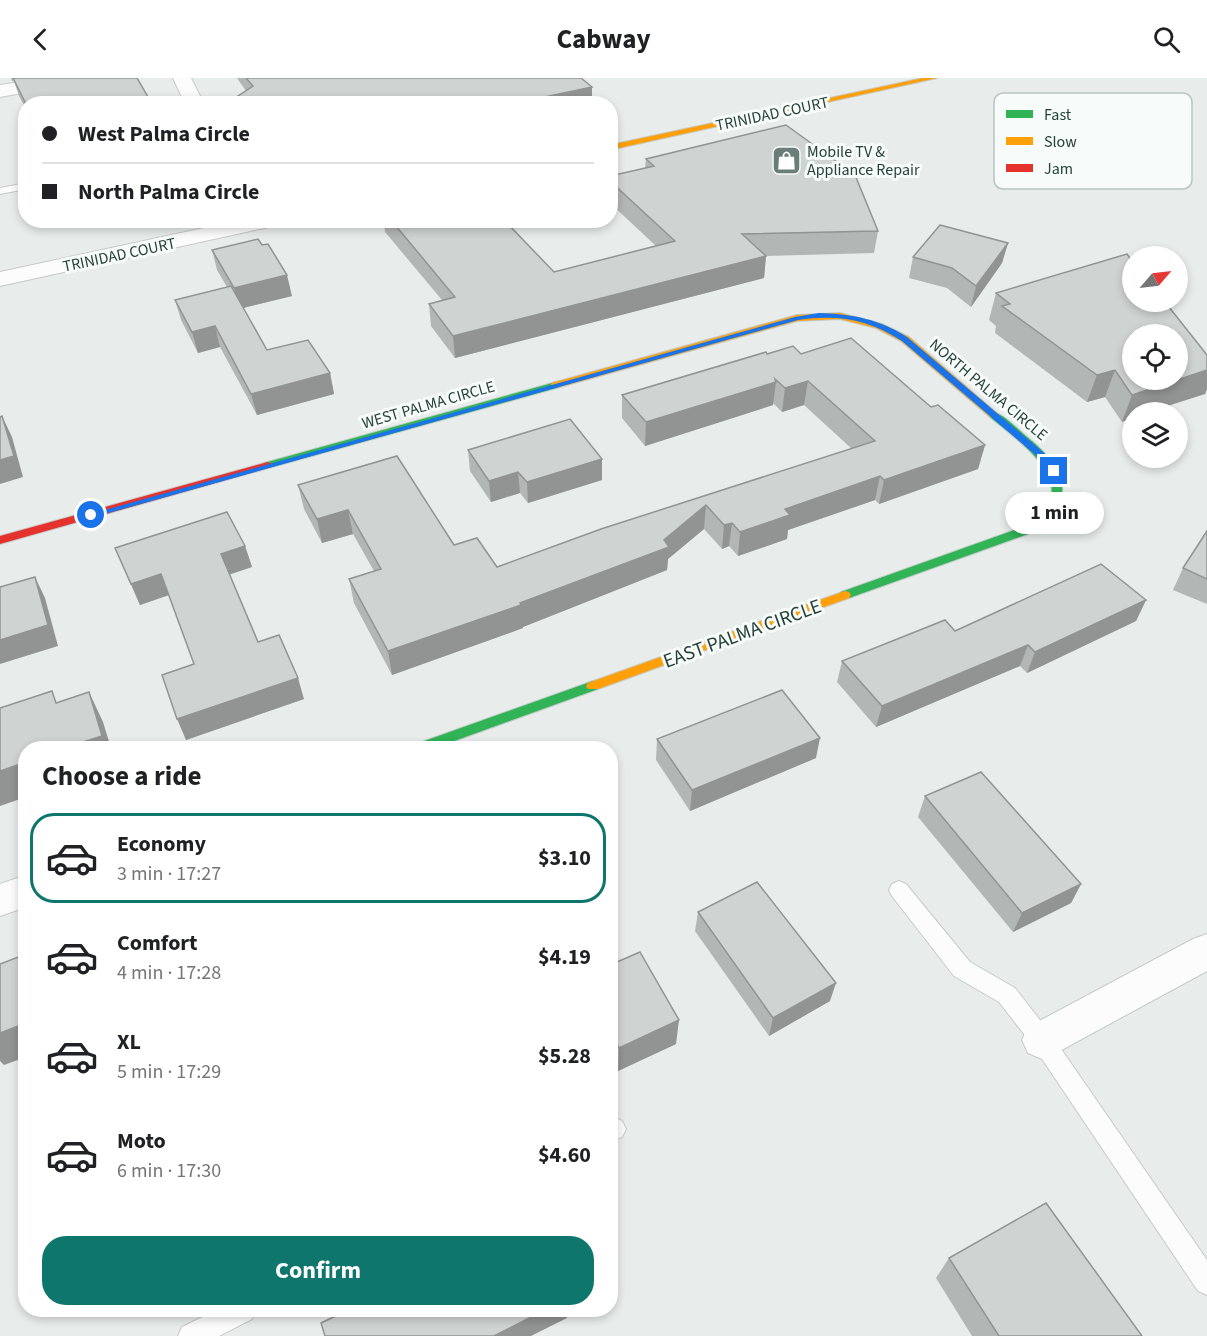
<!DOCTYPE html>
<meta charset="utf-8">
<style>
body{margin:0;font-family:"Source Sans 3",sans-serif;background:#f6f6f6;color:#202124;height:100vh;display:flex;flex-direction:column;font-size:22px;white-space:nowrap}
*{box-sizing:border-box;margin:0}
p{font-size:20px;color:#757577}
.icon{flex:none;width:33px;height:33px;fill:none;stroke:currentColor;stroke-width:2;stroke-linecap:round;stroke-linejoin:round}
.map{position:relative;flex:1;overflow:hidden}
.details{position:absolute;left:18px;top:663px;width:600px;height:576px;display:flex;flex-direction:column;background:#fff;border-radius:24px;box-shadow:0 3px 9px #0003}
.details>*{flex:none}
.guide{position:absolute;left:18px;top:18px;width:600px;height:132px;border-radius:24px;box-shadow:0 3px 9px #0003;display:grid;align-content:center;height:132px;padding:0 24px;background:#fff}
.needle{width:39px;rotate:62deg}
.controls{position:absolute;left:1122px;top:168px;display:grid;gap:12px}
.controls a{display:grid;place-items:center;width:66px;height:66px;border-radius:50%;background:#fff;box-shadow:0 3px 9px #0003;font-size:30px}
.end{position:absolute;width:27px;height:27px;margin:-14px;border:8px solid #1a73e8;background:#fff;box-shadow:0 0 0 3px #fff}
.from{border-radius:50%}
.bubble{position:absolute;height:42px;border-radius:21px;background:#fff;box-shadow:0 3px 9px #0003;font-size:20px;font-weight:700;line-height:42px;text-align:center}
.guide b{display:flex;align-items:center;gap:21px;height:57px;font-size:22px}
.guide b+b{border-top:2px solid #e0e0e0}
.guide i{width:15px;height:15px;background:#202124}
ul{padding:0;list-style:none}
li{display:flex;align-items:center;gap:18px;height:90px;margin:0 12px 9px;padding:0 12px;border:3px solid transparent;border-radius:24px}
li div{flex:1}
li b{display:block;font-size:22px}
li em{font-style:normal;font-weight:700}
li.active{border-color:#0f766e}
li>.icon{width:54px;height:54px;stroke-width:1.5}
h2{padding:0 24px;font-size:27px;line-height:72px}
.button{display:flex;gap:12px;margin-top:auto;padding:12px 24px}
.button a{flex:1;height:69px;border-radius:24px;background:#0f766e;color:#fff;font-size:24px;font-weight:700;line-height:69px;text-align:center}
header{display:flex;justify-content:space-between;align-items:center;height:78px;padding:0 24px;background:#fff;font-size:27px;font-weight:700}
.map>svg:first-child{display:block}
.lines{fill:none;stroke-linecap:round;stroke-linejoin:round}
.lane-casing{stroke:#c5cac8;stroke-width:2}
.street-casing{stroke:#c5cac8;stroke-width:2}
.fast-casing{stroke:#c3cbc8;stroke-width:2}
.slow-casing{stroke:#c3cbc8;stroke-width:2}
.jam-casing{stroke:#c3cbc8;stroke-width:2}
.lane{fill:#fcfcfc;fill-rule:evenodd}
.street{fill:#fcfcfc;fill-rule:evenodd}
.fast{fill:#30b455;fill-rule:evenodd}
.slow{fill:#ff9f0a;fill-rule:evenodd}
.jam{fill:#e5322d;fill-rule:evenodd}
.wall{fill:#b2b6b5}
.shaded-wall{fill:#919493}
.building{fill:#cfd4d2;stroke:#919493;stroke-width:1.5;fill-rule:evenodd}
.route{fill:#1a73e8}
.labels{text-anchor:middle;stroke-width:6;stroke-linejoin:round;paint-order:stroke}
.far-street-label{font-size:16px;fill:#24423a;stroke:#f7fbf9}
.far-poi-label{font-size:16px;fill:#24423a;stroke:#f7fbf9;text-anchor:start}
.street-label{font-size:20px;fill:#24423a;stroke:#f7fbf9}
.key{fill:#f7fbf9;stroke:#b8c4c0;stroke-width:1.5}
.key-label{font-size:16px;fill:#24423a}
</style>
<header><svg class="icon" aria-label="back" viewBox="0 0 24 24"><path d="M15 5l-7 7 7 7"/></svg>Cabway<svg class="icon" aria-label="search" viewBox="0 0 24 24"><circle cx="10" cy="10" r="6"/><path d="M15 15l6 6"/></svg></header>
<div class="map">
<svg width="1207" height="1258" viewBox="0 0 1207 1258">
<rect width="100%" height="100%" fill="#e8edeb"/>
<g class="lines">
<defs>
<g id="lane">
<path d="M26,105V111L0,116V110Z"/>
<path d="M899,803L906,806L970,884L1015,910L1050,955L1207,1182V1217L1198,1213L1034,969L999,924L954,898L892,818L889,812L892,806Z"/>
<path d="M614,1039L622,1043L626,1051L622,1059L610,1063V1040Z"/>
<path d="M217,1232H256L252,1241L219,1258H178L182,1249Z"/>
</g>
<g id="street">
<path d="M45,0H87L84,4L78,5L0,19V7Z"/>
<path d="M173,0H191L204,26H185Z"/>
<path d="M241,142H283L281,147L273,148L0,208V194Z"/>
<path d="M26,797V829L0,838V806Z"/>
<path d="M1207,856V893L1056,975L1042,981L1028,975L1022,962L1028,949L1193,861Z"/>
</g>
<g id="fast">
<path d="M556,304L560,305V309L272,389H264L262,387L264,385Z"/>
<path d="M994,334C1006,338 1017,351 1027,359C1053,380 1078,408 1050,439C1044,446 1035,451 1028,456L849,520H841L839,517L841,514L1020,450C1030,442 1045,435 1050,422C1062,391 1010,356 990,339L989,337Z"/>
<path d="M593,603L598,605L600,608L598,611L435,670H414L416,666Z"/>
</g>
<g id="slow">
<path d="M923,0H937L610,72V67Z"/>
<path d="M840,235L882,246L909,259L999,337L994,340L990,339L901,263L876,250L840,241L797,243L560,309H552L551,307L552,305L797,237Z"/>
<path d="M845,513L849,514L851,517L849,520L598,611H588L586,608L588,605Z"/>
</g>
<path id="jam" d="M268,384L274,387L272,389L0,466V458Z"/>
</defs>
<use href="#lane" class="lane-casing"/>
<use href="#street" class="street-casing"/>
<use href="#fast" class="fast-casing"/>
<use href="#slow" class="slow-casing"/>
<use href="#jam" class="jam-casing"/>
<use href="#lane" class="lane"/>
<use href="#street" class="street"/>
<use href="#fast" class="fast"/>
<use href="#slow" class="slow"/>
<use href="#jam" class="jam"/>
</g>
<g class="wall">
<path d="M11,0H137L26,26V31L19,18L14,3H12Z"/>
<path d="M237,0H581L246,13Z"/>
<path d="M646,81L878,153L874,175L766,178L764,200L455,280L431,248L429,226L442,222L385,154L384,142H504L554,194L656,168L610,125V98L645,90Z"/>
<path d="M1008,165L1002,185L971,229L947,210L909,200L913,179Z"/>
<path d="M212,172L292,218L243,230L267,272L330,295L334,316L257,337L220,269L198,275L181,242L175,222L227,209L217,192Z"/>
<path d="M996,215L1207,277V311L1205,316L1132,334V340L1122,344L1105,319L1087,324L995,255L996,248L989,242Z"/>
<path d="M767,276H801L931,329L985,367L978,391L879,426L875,422L788,452L787,461L738,478L729,468L722,471L704,451L668,481L667,492L523,549V550L392,597L354,525L349,501L374,493L353,456L322,465L304,431L298,407L454,467L497,489L852,371L804,327L782,334L773,325V327L645,368L622,340V317Z"/>
<path d="M468,372L602,381V402L528,425L520,415L491,424L470,393Z"/>
<path d="M1207,453V526L1173,512L1183,490Z"/>
<path d="M245,468L252,489L229,497L258,564L304,621L186,662L194,586L169,517L140,527L115,470Z"/>
<path d="M1146,522L1136,543L1027,595L1020,588L876,649L837,604L842,583L955,553Z"/>
<path d="M657,661L816,680L690,733L656,682Z"/>
<path d="M925,718L1081,806L1071,825L1013,854L918,739Z"/>
<path d="M698,834L830,923L769,958L695,853Z"/>
<path d="M610,887L676,966L618,993L613,983L610,984Z"/>
<path d="M949,1180L1142,1258H972L936,1200Z"/>
</g>
<g class="shaded-wall">
<path d="M592,9V26H540V20Z"/>
<path d="M1008,165L1002,185L971,229L976,208Z"/>
<path d="M766,178L764,200L455,280L453,258Z"/>
<path d="M287,197L292,218L239,231L234,210Z"/>
<path d="M215,248L220,269L198,275L192,254Z"/>
<path d="M1115,292L1105,319L1087,324L1097,297Z"/>
<path d="M1207,292V311L1205,316L1149,334H1132V340L1122,344L1132,317Z"/>
<path d="M330,295L334,316L257,337L251,316Z"/>
<path d="M808,303L804,327L782,334L785,310Z"/>
<path d="M776,304L773,327L645,368L646,344Z"/>
<path d="M2,338L12,359L23,399L0,406V382Z"/>
<path d="M985,367L978,391L879,426L884,402Z"/>
<path d="M602,381V402L528,425L527,404Z"/>
<path d="M518,394L520,415L491,424L489,403Z"/>
<path d="M880,398L875,422L788,452L787,461L738,478L740,454L785,431Z"/>
<path d="M706,427L704,451L668,481L667,492L523,549V550L392,597L388,573L520,525L664,462Z"/>
<path d="M348,432L353,456L322,465L317,441Z"/>
<path d="M732,445L729,468L722,471L724,447Z"/>
<path d="M245,468L252,489L227,497L221,476Z"/>
<path d="M161,496L169,517L140,527L131,506Z"/>
<path d="M35,499L45,520L58,568L0,586V562Z"/>
<path d="M1146,522L1136,543L1027,595L1035,574Z"/>
<path d="M1028,567L1020,588L876,649L882,628Z"/>
<path d="M298,600L304,621L186,662L177,641Z"/>
<path d="M89,614L103,644L111,670H64Z"/>
<path d="M820,660L816,680L690,733L692,712Z"/>
<path d="M26,684V719L0,728V693Z"/>
<path d="M1081,806L1071,825L1013,854L1022,835Z"/>
<path d="M836,905L830,923L769,958L773,940Z"/>
<path d="M679,942L676,966L618,993L619,970Z"/>
<path d="M26,945V979L4,987L0,983V955Z"/>
<path d="M613,959V983L610,984V960Z"/>
<path d="M545,1232H566L567,1240L531,1258H494Z"/>
</g>
<g class="building">
<path d="M13,0H137L152,26H26Z"/>
<path d="M246,0H581L592,9L540,20L546,26H226L253,8Z"/>
<path d="M786,47L855,97L878,153L742,156L766,178L453,258L429,226L455,219L391,142H504L554,194L675,163L610,103V98L654,88L646,81Z"/>
<path d="M940,147L1008,165L976,208L952,190L913,179Z"/>
<path d="M258,161L262,167L268,166L287,197L234,210L212,172Z"/>
<path d="M1127,176L1132,183V224H1165L1207,277V292L1132,317L1115,292L1097,297L1002,228L1010,226L996,215ZM1132,256H1178V302H1132Z"/>
<path d="M231,208L267,272L308,262L330,295L251,316L215,248L192,254L175,222Z"/>
<path d="M851,260L931,329L938,327L985,367L884,402L880,398L785,431L790,437L740,454L732,445L724,447L706,427L664,462L669,469L520,525L521,527L388,573L349,501L381,491L348,432L317,441L298,407L397,378L454,467L477,460L497,489L601,451L875,363L808,303L785,310L775,301L776,304L646,344L622,317L766,274L767,276L793,268L801,276Z"/>
<path d="M2,338L14,378L0,382V339Z"/>
<path d="M570,341L602,381L527,404L518,394L489,403L468,372Z"/>
<path d="M227,434L245,468L221,476L258,564L279,557L298,600L177,641L162,597L194,586L161,496L131,506L115,470Z"/>
<path d="M1207,453V501L1183,490Z"/>
<path d="M1101,486L1146,522L1035,574L1028,567L882,628L842,583L945,542L955,553Z"/>
<path d="M35,499L48,547L0,562V509Z"/>
<path d="M782,612L820,660L692,712L657,661Z"/>
<path d="M52,613L56,625L89,614L102,658L64,670H26V684L0,693V630Z"/>
<path d="M981,694L1081,806L1022,835L925,718Z"/>
<path d="M757,804L836,905L773,940L698,834Z"/>
<path d="M640,874L679,942L619,970L613,959L610,960V887Z"/>
<path d="M26,876V945L0,955V886Z"/>
<path d="M1046,1125L1142,1258H999L949,1180Z"/>
<path d="M348,1232H545L494,1258H325L321,1245Z"/>
</g>
<path class="route" d="M819,235C852,236 879,241 907,259L1044,375L1057,392V395H1051L1038,379L902,263C869,241 836,236 798,242L94,439L87,437L795,239Z"/>
<defs>
<symbol id="shop-square" viewBox="-11 -11 22 22"><rect x="-9" y="-9" width="18" height="18" rx="4" fill="#697e78" stroke="#f7fbf9"/><path d="M-5-2.5h2.3a2.7 3.5 0 0 1 5.4 0H5L5.5 6h-11ZM-1.5-2.5h3a1.5 2.3 0 0 0-3 0Z" fill="#fff"/></symbol>
</defs>
<g fill-rule="evenodd">
<use href="#shop-square" x="770" y="66" width="33" height="33"/>
</g>
<g class="labels">
<g class="far-street-label">
<text transform="translate(772 35) rotate(-12)" y="6">TRINIDAD COURT</text>
<text transform="translate(119 176) rotate(-12)" y="6">TRINIDAD COURT</text>
<text transform="translate(989 311) rotate(40)" y="6">NORTH PALMA CIRCLE</text>
<text transform="translate(428 326) rotate(-16)" y="6">WEST PALMA CIRCLE</text>
</g>
<g class="far-poi-label">
<text x="807" y="79">Mobile TV &amp;<tspan x="807" dy="18">Appliance Repair</tspan></text>
</g>
<g class="street-label">
<text transform="translate(742 555) rotate(-20)" y="7">EAST PALMA CIRCLE</text>
</g>
</g>
<rect x="994" y="15" width="198" height="96" rx="9" class="key"/>
<rect x="1006" y="32" width="27" height="8" fill="#30b455"/>
<rect x="1006" y="59" width="27" height="8" fill="#ff9f0a"/>
<rect x="1006" y="86" width="27" height="8" fill="#e5322d"/>
<g class="key-label">
<text x="1044" y="42">Fast</text>
<text x="1044" y="69">Slow</text>
<text x="1044" y="96">Jam</text>
</g>
</svg>
<div class="controls">
<a><svg class="needle" viewBox="-14 -14 28 28"><path d="M0-13l5 13h-10z" fill="#e53935"/><path d="M0 13l5-13h-10z" fill="#757577"/></svg></a>
<a><svg class="icon" aria-label="locate" viewBox="0 0 24 24"><circle cx="12" cy="12" r="6"/><path d="M12 2v4M12 18v4M2 12h4M18 12h4"/></svg></a>
<a><svg class="icon" aria-label="layers" viewBox="0 0 24 24"><path d="M12 4l9 5-9 5-9-5zM3 14l9 5 9-5"/></svg></a>
</div>
<i class="end from" style="left:91px;top:437px"></i>
<i class="end" style="left:1054px;top:393px"></i>
<div class="bubble" style="left:1005px;top:414px;width:99px">1 min</div>
<div class="guide">
<b><i class="from"></i>West Palma Circle</b>
<b><i></i>North Palma Circle</b>
</div>
<section class="details">
<h2>Choose a ride</h2>
<ul>
<li class="active"><svg class="icon" aria-label="car" viewBox="0 0 24 24"><path d="M5 17H2v-5l4-1 3-4h7l3 4 3 1v5h-3M9 17h6M6 11h13"/><circle cx="7" cy="17" r="2"/><circle cx="17" cy="17" r="2"/></svg><div><b>Economy</b><p>3 min · 17:27</p></div><em>$3.10</em></li>
<li><svg class="icon" aria-label="car" viewBox="0 0 24 24"><path d="M5 17H2v-5l4-1 3-4h7l3 4 3 1v5h-3M9 17h6M6 11h13"/><circle cx="7" cy="17" r="2"/><circle cx="17" cy="17" r="2"/></svg><div><b>Comfort</b><p>4 min · 17:28</p></div><em>$4.19</em></li>
<li><svg class="icon" aria-label="car" viewBox="0 0 24 24"><path d="M5 17H2v-5l4-1 3-4h7l3 4 3 1v5h-3M9 17h6M6 11h13"/><circle cx="7" cy="17" r="2"/><circle cx="17" cy="17" r="2"/></svg><div><b>XL</b><p>5 min · 17:29</p></div><em>$5.28</em></li>
<li><svg class="icon" aria-label="car" viewBox="0 0 24 24"><path d="M5 17H2v-5l4-1 3-4h7l3 4 3 1v5h-3M9 17h6M6 11h13"/><circle cx="7" cy="17" r="2"/><circle cx="17" cy="17" r="2"/></svg><div><b>Moto</b><p>6 min · 17:30</p></div><em>$4.60</em></li>
</ul>
<div class="button"><a>Confirm</a></div>
</section>
</div>
